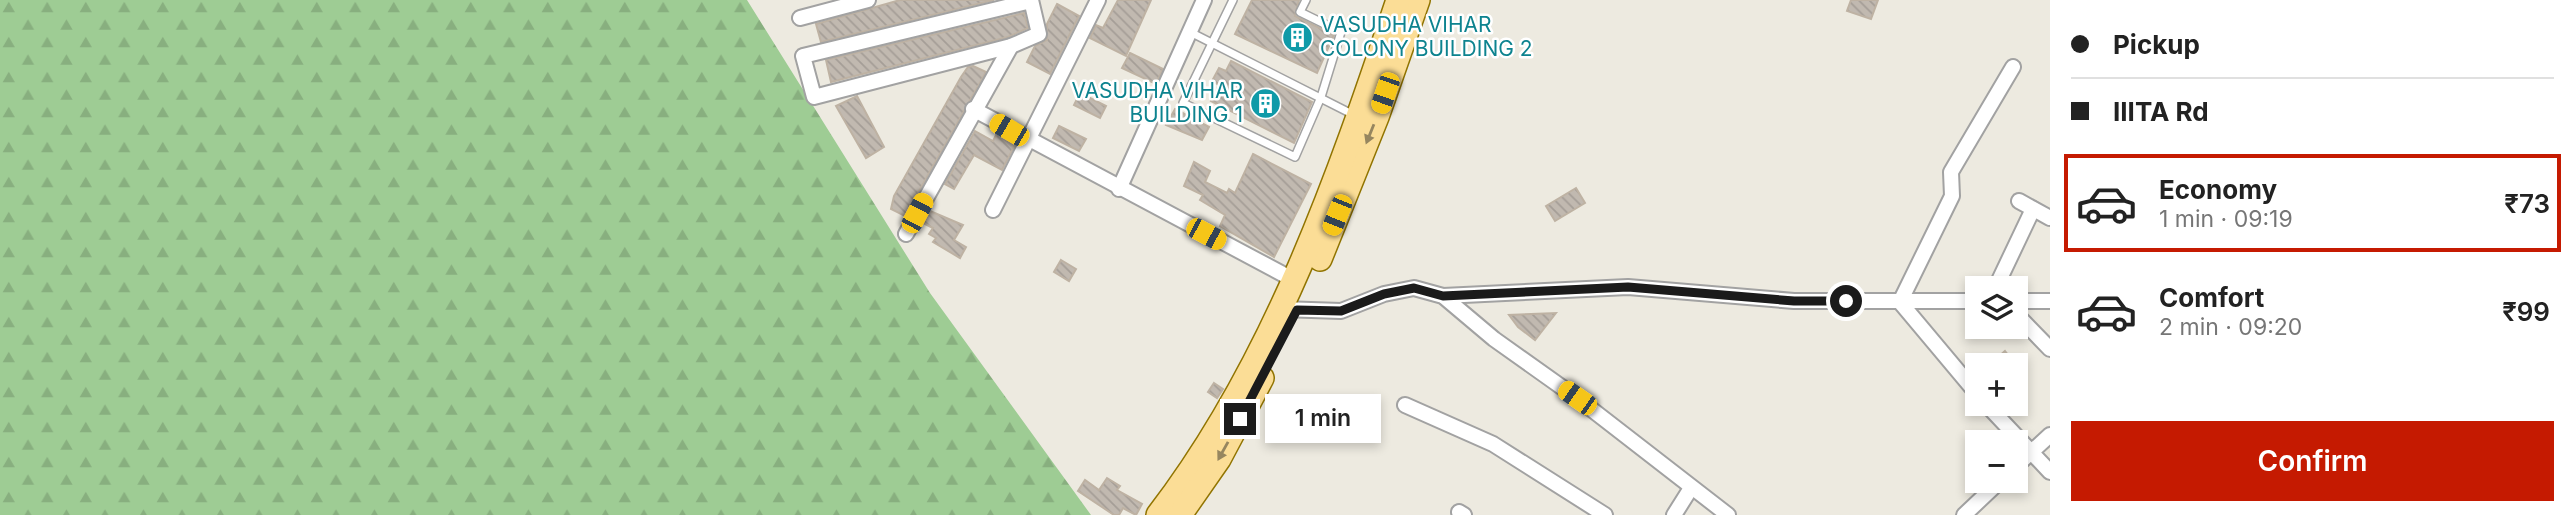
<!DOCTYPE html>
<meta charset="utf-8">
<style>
body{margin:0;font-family:Inter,sans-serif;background:#f6f6f6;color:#222;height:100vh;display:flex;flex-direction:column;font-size:26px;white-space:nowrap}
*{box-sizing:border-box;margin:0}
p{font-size:23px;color:#767676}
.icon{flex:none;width:38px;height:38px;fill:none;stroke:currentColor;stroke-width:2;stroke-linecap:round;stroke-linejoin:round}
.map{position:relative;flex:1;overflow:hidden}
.drawer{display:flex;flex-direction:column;background:#fff;width:525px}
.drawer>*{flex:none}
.banner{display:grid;align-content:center;height:154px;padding:0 21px;background:#fff}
.controls{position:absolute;left:1965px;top:276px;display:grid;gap:14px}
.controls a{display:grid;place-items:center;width:63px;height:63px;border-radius:0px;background:#fff;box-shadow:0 4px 10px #0003;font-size:35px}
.end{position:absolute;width:32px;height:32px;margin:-16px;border:9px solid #1b1b1b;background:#fff;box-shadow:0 0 0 4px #fff}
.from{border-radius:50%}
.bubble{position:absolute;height:49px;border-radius:0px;background:#fff;box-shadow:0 4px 10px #0003;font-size:23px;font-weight:600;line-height:49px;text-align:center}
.car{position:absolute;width:21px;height:42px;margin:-21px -10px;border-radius:9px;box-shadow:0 0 5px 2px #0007;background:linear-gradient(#f5c518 24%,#345 0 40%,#f5c518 0 76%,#345 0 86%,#f5c518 0)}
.banner b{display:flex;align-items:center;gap:24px;height:66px;font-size:26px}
.banner b+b{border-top:2px solid #e0e0e0}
.banner i{width:18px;height:18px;background:#222}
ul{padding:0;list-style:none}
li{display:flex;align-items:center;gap:21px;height:98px;margin:0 14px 10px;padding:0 7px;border:4px solid transparent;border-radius:0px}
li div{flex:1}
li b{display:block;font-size:26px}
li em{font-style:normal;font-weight:600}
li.on{border-color:#c51a01}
li>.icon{width:63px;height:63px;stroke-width:1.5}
.button{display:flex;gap:14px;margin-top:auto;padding:14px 21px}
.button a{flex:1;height:80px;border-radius:0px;background:#c51a01;color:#fff;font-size:28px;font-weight:600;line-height:80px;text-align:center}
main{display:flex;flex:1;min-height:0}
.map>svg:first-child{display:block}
.forest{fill:url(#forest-firs)}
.building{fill:url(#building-back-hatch);stroke:#beb2a3;stroke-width:2}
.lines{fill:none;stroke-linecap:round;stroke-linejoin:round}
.lane-casing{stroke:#a2a2a2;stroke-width:10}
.street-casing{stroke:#a2a2a2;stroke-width:18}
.primary-casing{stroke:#917400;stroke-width:26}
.lane{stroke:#fff;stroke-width:7}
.street{stroke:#fff;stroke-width:14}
.primary{stroke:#fbdd96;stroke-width:23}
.oneway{fill:#96865f}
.route{stroke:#1b1b1b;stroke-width:9}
.labels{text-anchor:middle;stroke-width:5;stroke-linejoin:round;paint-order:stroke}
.culture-label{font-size:21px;fill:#0d838f;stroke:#fff;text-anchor:start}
</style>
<main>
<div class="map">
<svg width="2050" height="515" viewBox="0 0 2050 515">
<defs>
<pattern id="forest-firs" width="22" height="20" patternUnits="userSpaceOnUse" patternTransform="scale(1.75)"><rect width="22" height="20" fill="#9ecc94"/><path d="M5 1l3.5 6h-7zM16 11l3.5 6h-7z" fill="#88af7f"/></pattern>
<pattern id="building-back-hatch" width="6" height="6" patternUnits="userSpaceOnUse" patternTransform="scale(1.75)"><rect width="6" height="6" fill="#c1b9b0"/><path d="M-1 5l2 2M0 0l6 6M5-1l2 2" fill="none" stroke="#a59e97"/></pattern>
</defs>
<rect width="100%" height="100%" fill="#edeae0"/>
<path class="forest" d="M0,0H747L930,293L1091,515H0Z"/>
<g class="building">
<path d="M900,0H994L821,42L816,24Z"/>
<path d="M1118,0H1151L1126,56L1090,38L1096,25L1103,28Z"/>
<path d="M1252,0H1299L1295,16L1334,35L1317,73L1235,34Z"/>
<path d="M1851,0H1878L1871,19L1847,11Z"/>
<path d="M1057,4L1079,16L1050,74L1027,62L1035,46L1047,40V24Z"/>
<path d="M1024,13L1028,28L1008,37L831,82L826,60Z"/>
<path d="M1130,53L1163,69L1156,84L1122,68Z"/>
<path d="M1231,61L1312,102L1294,143L1211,101L1219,85L1212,81L1219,68L1226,71Z"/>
<path d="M973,66L986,72L905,216L891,209L894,196L961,77L968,67Z"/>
<path d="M1080,93L1106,106L1100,118L1074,105Z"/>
<path d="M857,96L884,147L866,158L836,106Z"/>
<path d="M1175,109L1209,127L1202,140L1166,125Z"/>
<path d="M1059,126L1086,139L1079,151L1053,138Z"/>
<path d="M975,131L993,141L997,133L1016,143L1002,170L974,155L954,189L945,184Z"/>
<path d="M1253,154L1311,184L1274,257L1220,226L1225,215L1200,200L1203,195L1184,186L1194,162L1210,171L1205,182L1227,193L1229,189L1235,193Z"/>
<path d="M1576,188L1585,203L1555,221L1546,206Z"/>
<path d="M930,211L963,225L954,240L966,247L960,258L933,242L936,238L929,234L933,228L923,223Z"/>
<path d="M1061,260L1076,269L1069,281L1054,272Z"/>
<path d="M1556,313L1535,340L1518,327L1509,315Z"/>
<path d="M2005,351L2017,366H1988Z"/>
<path d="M1214,383L1223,389L1217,398L1208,392Z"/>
<path d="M1107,478L1120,486L1117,490L1142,504L1136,515L1123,508L1119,515H1114L1078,491L1085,480L1099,490Z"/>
</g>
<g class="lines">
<defs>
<g id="lane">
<path d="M1233,0L1183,103L1295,157L1321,97L1341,32L1300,12L1306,0"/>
<path d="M1190,32L1354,115"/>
</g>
<g id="street">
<path d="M1031,0L1039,34L1011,46L814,97L803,56L1031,1"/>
<path d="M800,18L868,0"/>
<path d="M973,109L1294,280"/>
<path d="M1119,189L1204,0"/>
<path d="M2019,201L2050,218"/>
<path d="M993,210L1098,0"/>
<path d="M906,234L1011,46"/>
<path d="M1995,289L2033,209"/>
<path d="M1443,296L1628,287L1794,301H1978"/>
<path d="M2016,301H2050"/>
<path d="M1281,309L1341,311L1384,294L1414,288L1443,296L1494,339L1577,398L1728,515"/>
<path d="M2016,314L2050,349"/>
<path d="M1978,395L1900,302L1952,196L1951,172L2013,67"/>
<path d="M1986,404L2050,472"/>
<path d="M1405,405L1493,444L1605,515"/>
<path d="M2016,466L2050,435"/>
<path d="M1459,512L1464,515"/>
<path d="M1674,515L1691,488"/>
<path d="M1964,515L2000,481"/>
</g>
<g id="primary">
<path d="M1320,259L1377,117L1418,0"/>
<path d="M1158,515C1274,364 1338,179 1398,0"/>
<path d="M1180,515L1219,459L1262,378"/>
</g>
</defs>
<use href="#lane" class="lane-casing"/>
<use href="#street" class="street-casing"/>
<use href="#primary" class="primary-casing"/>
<use href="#lane" class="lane"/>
<use href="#street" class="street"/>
<use href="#primary" class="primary"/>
</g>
<defs><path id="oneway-solid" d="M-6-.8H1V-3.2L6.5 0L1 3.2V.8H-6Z" transform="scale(1.75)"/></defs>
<g class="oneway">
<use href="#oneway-solid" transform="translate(1370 134) rotate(112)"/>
<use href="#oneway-solid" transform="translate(1223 451) rotate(119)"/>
</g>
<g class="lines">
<path class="route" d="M1240,419L1297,310L1341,311L1384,294L1414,288L1443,296L1628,287L1794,301H1846"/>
</g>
<defs>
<symbol id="building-disc" viewBox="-11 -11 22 22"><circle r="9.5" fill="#0f9aa8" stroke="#fff"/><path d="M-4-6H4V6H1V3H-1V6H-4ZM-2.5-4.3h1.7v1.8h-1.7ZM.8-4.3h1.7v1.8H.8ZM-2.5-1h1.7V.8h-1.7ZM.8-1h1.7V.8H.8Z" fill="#fff"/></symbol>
</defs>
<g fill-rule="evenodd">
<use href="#building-disc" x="1280" y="20" width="35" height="35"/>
<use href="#building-disc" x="1248" y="86" width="35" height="35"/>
</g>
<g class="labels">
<g class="culture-label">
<text x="1320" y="32">VASUDHA VIHAR<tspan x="1320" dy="24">COLONY BUILDING 2</tspan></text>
<text x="1243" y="98" text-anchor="end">VASUDHA VIHAR<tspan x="1243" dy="24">BUILDING 1</tspan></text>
</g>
</g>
</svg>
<div class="controls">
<a><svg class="icon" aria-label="layers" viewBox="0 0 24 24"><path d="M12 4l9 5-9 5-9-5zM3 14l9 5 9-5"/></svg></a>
<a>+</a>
<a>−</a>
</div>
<i class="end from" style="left:1846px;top:301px"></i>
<i class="end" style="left:1240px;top:419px"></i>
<div class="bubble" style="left:1265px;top:394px;width:116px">1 min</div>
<i class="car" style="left:1385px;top:93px;rotate:199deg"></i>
<i class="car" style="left:1009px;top:130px;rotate:300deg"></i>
<i class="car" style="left:917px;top:213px;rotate:28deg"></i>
<i class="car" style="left:1337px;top:215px;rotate:202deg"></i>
<i class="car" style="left:1206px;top:234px;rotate:118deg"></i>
<i class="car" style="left:1577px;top:398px;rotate:305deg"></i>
</div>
<section class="drawer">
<div class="banner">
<b><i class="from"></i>Pickup</b>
<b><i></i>IIITA Rd</b>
</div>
<ul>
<li class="on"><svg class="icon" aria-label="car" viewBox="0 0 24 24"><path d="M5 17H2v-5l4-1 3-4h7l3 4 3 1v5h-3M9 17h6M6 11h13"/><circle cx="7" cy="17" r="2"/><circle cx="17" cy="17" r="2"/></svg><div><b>Economy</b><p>1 min · 09:19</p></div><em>₹73</em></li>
<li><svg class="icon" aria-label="car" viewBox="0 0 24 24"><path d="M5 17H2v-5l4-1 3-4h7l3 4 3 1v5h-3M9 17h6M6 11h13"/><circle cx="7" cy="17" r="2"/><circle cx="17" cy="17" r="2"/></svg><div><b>Comfort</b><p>2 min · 09:20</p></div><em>₹99</em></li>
</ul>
<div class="button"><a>Confirm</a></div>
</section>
</main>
